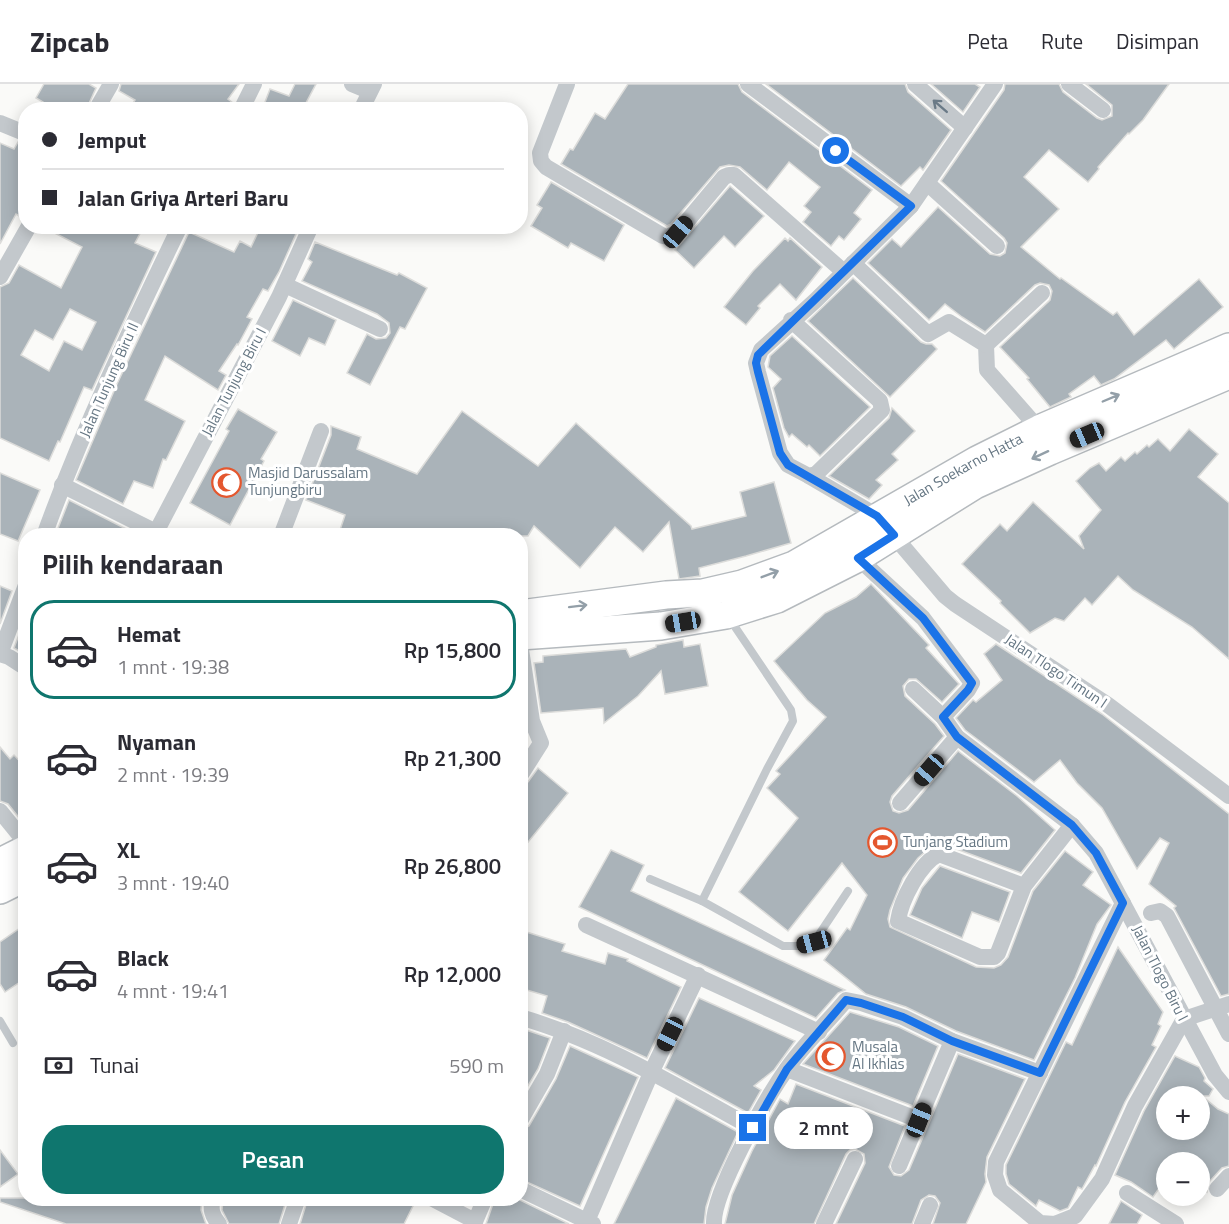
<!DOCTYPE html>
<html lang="id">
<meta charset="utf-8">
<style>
body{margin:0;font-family:"Titillium Web",sans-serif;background:#f7f7f7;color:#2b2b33;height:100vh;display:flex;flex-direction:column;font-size:22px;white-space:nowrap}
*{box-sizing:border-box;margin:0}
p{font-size:20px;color:#7c7c81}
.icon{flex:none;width:33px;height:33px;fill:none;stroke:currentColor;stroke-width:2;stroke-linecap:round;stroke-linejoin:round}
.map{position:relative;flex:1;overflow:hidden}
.details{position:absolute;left:18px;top:444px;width:510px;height:678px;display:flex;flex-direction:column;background:#fff;border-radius:24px;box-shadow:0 3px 15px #0003}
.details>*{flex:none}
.guide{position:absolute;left:18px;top:18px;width:510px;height:132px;border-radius:24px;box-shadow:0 3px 15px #0003;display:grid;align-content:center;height:132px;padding:0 24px;background:#fff}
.controls{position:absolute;left:1156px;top:1002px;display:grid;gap:12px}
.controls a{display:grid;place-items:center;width:54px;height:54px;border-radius:50%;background:#fff;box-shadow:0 3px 15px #0003;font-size:30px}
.end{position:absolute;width:27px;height:27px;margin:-14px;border:8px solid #1a73e8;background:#fff;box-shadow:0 0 0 3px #fff}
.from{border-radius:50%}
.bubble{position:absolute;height:42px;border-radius:21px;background:#fff;box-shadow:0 3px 15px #0003;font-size:20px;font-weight:600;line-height:42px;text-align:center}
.car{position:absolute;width:18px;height:36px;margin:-18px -9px;border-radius:8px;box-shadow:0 0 4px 2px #0007;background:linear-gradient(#222 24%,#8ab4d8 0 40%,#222 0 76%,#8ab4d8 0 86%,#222 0)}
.guide b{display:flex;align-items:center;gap:21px;height:57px;font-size:22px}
.guide b+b{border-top:2px solid #e1e1e2}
.guide i{width:15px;height:15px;background:#2b2b33}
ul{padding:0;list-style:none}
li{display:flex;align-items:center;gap:18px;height:99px;margin:0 12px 9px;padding:0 12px;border:3px solid transparent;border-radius:24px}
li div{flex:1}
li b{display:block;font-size:22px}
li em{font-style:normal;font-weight:600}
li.active{border-color:#0f766e}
li>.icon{width:54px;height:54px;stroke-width:1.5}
h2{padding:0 24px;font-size:27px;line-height:72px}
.pay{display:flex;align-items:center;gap:15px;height:66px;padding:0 24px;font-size:22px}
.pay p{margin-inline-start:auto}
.button{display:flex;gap:12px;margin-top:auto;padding:12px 24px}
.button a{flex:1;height:69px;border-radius:24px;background:#0f766e;color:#fff;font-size:24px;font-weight:600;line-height:69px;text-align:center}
header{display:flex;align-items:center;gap:36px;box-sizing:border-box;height:84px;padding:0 30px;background:#fff;border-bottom:2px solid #e1e1e2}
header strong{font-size:28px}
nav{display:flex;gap:33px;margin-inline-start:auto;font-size:21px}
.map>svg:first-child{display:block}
.building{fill:#aab3b9;stroke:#dcdcda;stroke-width:1.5;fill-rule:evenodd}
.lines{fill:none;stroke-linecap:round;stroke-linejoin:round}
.primary-casing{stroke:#b5babe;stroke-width:30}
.service{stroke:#c3c8cc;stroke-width:8}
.minor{stroke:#c3c8cc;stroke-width:16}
.primary{stroke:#fff;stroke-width:27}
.oneway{stroke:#6a7a87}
.oneway2{stroke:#939fa8}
.route{stroke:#1a73e8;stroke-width:8}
.labels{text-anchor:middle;stroke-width:6;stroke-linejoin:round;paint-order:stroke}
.street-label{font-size:15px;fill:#657683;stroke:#fff}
.poi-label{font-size:15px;fill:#657683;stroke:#fff;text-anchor:start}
</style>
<header>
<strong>Zipcab</strong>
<nav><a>Peta</a><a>Rute</a><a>Disimpan</a></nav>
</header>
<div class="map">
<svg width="1229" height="1140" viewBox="0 0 1229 1140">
<rect width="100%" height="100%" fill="#fafaf8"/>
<g class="building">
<path d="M44,0H89L96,4L86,26H39L43,18L36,14Z"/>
<path d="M121,0H239L228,15L233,19L231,26H129L135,16L119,7Z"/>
<path d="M295,0H316L306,19L320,26H262L270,5L289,12Z"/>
<path d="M628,0H738L742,8L872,106L854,129L861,135L844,156L839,152L831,162L803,138L811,128L804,122L820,103L789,78L767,106L740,83L729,81L720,83L671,140L667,142L561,80L570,65L573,66L595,29L605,35Z"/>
<path d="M766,0H905L908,8L951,46L923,86L920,83L901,102Z"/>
<path d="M931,0H975L980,3L963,28Z"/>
<path d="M1005,0H1059L1063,8L1097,34L1102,36L1112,32V21L1086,0H1169L1143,36L1129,50L1128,49L1098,83L1099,85L1088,98L1049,66L1024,93L1059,125L1021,163L1060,195L1061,194L1113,231L1117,228L1134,251L1199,195L1223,223L1174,265L1166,256L1114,295L1101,301L1094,292L1069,310L1071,313L1050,323L1027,295L1029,294L1000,263L1050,216L1052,207L1049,201L1040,199L1035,201L985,248L962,233L945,220L929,236L868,179L892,155L901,163L938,123L990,170L1000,172L1005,169L1007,159L1004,154L941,97L1004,6Z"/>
<path d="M18,58H26V132L23,134L16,130L0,160V59L14,65Z"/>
<path d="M551,98L624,141L604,177L571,159L568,164L531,142L542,124L537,121Z"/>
<path d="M730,102L764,132L735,163L724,152L694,184L675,166Z"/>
<path d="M41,142H144L135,159L156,168L92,306L84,303L60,358L58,357L49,377L0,354V203L9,199L19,181L61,204L82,163ZM70,225L96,238L82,266L64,257L49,287L21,271L35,246L53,256Z"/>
<path d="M261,142H292L290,147L296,150L279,188L268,207L263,205L247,233L252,235L238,261L237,260L219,287L226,291L218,306L165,272L145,316L185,337L166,376L163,375L153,404L134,397L123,420L76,396L117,300L189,148L234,168L240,157L251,163Z"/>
<path d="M785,154L788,157L790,154L822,183L796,216L780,200L758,222L760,224L746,241L724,223L753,187Z"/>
<path d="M315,158L397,191L399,189L427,204L405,245L400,243L370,301L347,289L367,250L376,255L386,254L390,249L389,239L377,230L302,197L312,178L308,175Z"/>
<path d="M853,194L921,258L926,260H932L937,265L890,313L808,237Z"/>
<path d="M293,216L336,236L325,261L309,254L300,272L272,257Z"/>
<path d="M792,252L870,323L820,372L809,361L807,363L792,350L789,353L784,344L773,304L781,295L768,283L770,272Z"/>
<path d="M892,324L915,347L892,370L898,376L876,396L882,401L869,415L829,392L889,334Z"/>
<path d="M238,325L277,348L261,375L264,377L230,441L190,419L229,347L226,345Z"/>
<path d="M462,327L538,382L576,339L691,442L692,445L746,432L740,408L774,398L791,459L746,472L699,484L700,492L679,495L669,438L643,468L615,443L580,484L534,442L528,452H338L345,431L306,416L331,351V342L361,353L357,365L417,390Z"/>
<path d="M1189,345L1218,370L1198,393L1229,419V575L1192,543L1133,506L1118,492L1092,521L1085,514L1064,537L1055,534L1030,549L1000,519L1001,517L962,480L1000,440L1007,447L1033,418L1084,465L1079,452L1101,426L1076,397L1090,384L1099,379L1106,387L1121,373L1125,377L1135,368L1137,370L1147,361L1149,363L1158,355L1170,367Z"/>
<path d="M0,389L40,406L18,457L0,450Z"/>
<path d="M69,416L140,452H55Z"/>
<path d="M871,500L929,561L926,564L959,600L942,618L916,595H909L903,602L905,612L935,640L944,652L892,712L890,718L893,727L899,729L908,726L958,667L1017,712L1055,746L1021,789L943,760L933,761L918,774L903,794L890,826L888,835L890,843L976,883L994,884L1001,881L1008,873L1033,807L1065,767L1093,788L1083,801L1111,821L1097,840L1075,894L1034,976L956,947L906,923L866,910L824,876L847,844L850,846L867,811L842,779L788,847L739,808L798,734L767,704L780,690L776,687L826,633L807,616L774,577L825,529L856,513Z"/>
<path d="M0,502L12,507L0,540Z"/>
<path d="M26,532V571L14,564Z"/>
<path d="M683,556L684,563L700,560L708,602L665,610L661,587L638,612L604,639L603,624L541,629L534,579L543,578V572L626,565L630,573L656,563V561Z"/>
<path d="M996,560L1102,630L1229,730V910L1221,912L1174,824L1176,822L1149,800L1169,759L1160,754L1137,785L1102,724L1077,699L1060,676L1034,698L965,646L956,634L973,616L976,618L1002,596L984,570Z"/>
<path d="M0,663L10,675L14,671L26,684V739L24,740L8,720L0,717Z"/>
<path d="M538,684L568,709L520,768V702L528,698Z"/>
<path d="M611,766L644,781L631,807L845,906L838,909L816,934L579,823Z"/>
<path d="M940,782L1010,808L999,838L972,828L962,854L910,831L922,804Z"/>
<path d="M26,840V894L5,908L0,900V858Z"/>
<path d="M520,846L565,860L562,867L605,880L608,869L628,875L627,877L681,903L647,974L568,938L542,929L547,912L520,904Z"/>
<path d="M1118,863L1163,928L1158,940L1161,942L1152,961L1156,963L1125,1018L1096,1082L1095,1081L1082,1105L1078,1103L1068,1124L1060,1127L1039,1116L1036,1122L1009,1100L1006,1090V1081L1066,958L1072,961Z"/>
<path d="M699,914L795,957L774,986L754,1002L761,1006L748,1029L665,984Z"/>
<path d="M850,928L899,943L938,962L913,1022L803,980Z"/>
<path d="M520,944L550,954L538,985L520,1015Z"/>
<path d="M570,962L638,993L580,1122L520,1095V1047L529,1042L556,995Z"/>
<path d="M958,970L1025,995L987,1073L985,1090L986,1098L966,1140H933L940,1119L935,1112L929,1111L921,1116L912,1140H836L865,1079L864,1070L855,1065L850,1066L846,1070L814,1140H725L732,1111L752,1067L780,1015L788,1020L796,1000L905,1042L889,1083L894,1091L901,1092L909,1086Z"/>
<path d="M1175,972L1199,983L1205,994L1204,997L1213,1005L1209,1012H1202L1218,1025L1229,1030V1082L1222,1084L1209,1098L1207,1108L1200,1102V1078H1167V1093L1153,1113L1131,1098L1115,1091L1144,1027ZM1167,1012H1200V1046H1167Z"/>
<path d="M676,1014L738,1048L712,1104L706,1123L704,1140H614Z"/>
<path d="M0,1066L18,1090L0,1103Z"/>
<path d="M0,1114H202L201,1126L206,1140H66L0,1118Z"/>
<path d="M223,1114H287L279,1140H229L222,1126Z"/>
<path d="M308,1114H417L404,1140H300Z"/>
<path d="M495,1114H516L569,1140H486Z"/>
<path d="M1121,1117L1142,1131L1137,1140H1109Z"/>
</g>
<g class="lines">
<defs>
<g id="primary">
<path id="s1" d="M520,530L666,511L703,509L742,500L794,481L977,376L1039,345L1229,263"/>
<path d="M520,552L661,542L726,531L777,515L858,474L975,401L1050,367L1229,291"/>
<path d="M0,778L26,765"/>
<path d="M0,806L26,793"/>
</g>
</defs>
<use href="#primary" class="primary-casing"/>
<g class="service">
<path d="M729,534L791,626L793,637L767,685L702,817L783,862H799L814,858L848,807"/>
<path d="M650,795L702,817"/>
<path d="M0,937L13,959"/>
</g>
<g class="minor">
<path d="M352,0L369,7"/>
<path d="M567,0L540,69L541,77L546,83L663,152L668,153L678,148L724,93L729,91H734L844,188"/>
<path d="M748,0L911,122"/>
<path d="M915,0L965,44"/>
<path d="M1069,0L1103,26"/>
<path d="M96,26L111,0"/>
<path d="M241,26L254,0"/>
<path d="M361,26L374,0"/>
<path d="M0,39L22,48"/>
<path d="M927,99L997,162"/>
<path d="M853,179L928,250L949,238L986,261L987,286L1039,345"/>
<path d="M0,193L29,142"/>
<path d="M285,201L380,245"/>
<path d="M791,236L880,317L882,326L816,390L809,392L788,381L780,369L758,288L756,279L761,266L816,216L911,122L995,0"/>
<path d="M986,261L1042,209"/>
<path d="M809,392L877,432L945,512L955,520L1108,621L1229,712"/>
<path d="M62,401L164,452"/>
<path d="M44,452C82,346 131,244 180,142"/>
<path d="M154,452L279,213L311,142"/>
<path d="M281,452L321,347"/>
<path d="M858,474L923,534L972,599L968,606L943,633L957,653L1072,741L1096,769L1215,991L1229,1008"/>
<path d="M520,559L532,637L541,659L520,692"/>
<path d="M0,570L26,501"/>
<path d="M0,570L9,573L26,584"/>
<path d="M913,605L943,633"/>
<path d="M900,719L957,653"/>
<path d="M0,727L26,759"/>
<path d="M1024,802L939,770C920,779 901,816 898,837L980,873H994L998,869L1024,802L1072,741"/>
<path d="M1123,819L996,1078L995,1091L1000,1106L1040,1139L1055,1140L1075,1132L1102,1095L1135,1022L1184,935L1229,920"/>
<path d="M1151,829L1160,827L1167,832L1229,950"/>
<path d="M586,841L819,948"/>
<path d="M520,933C603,957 678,1003 753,1044"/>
<path d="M787,985L919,1036"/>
<path d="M520,1037L547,990L564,947"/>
<path d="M899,1082L952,957"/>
<path d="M520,1105L593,1140"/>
<path d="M1217,1105L1229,1092"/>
<path d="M1127,1109L1176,1140"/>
<path d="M213,1114C210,1125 212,1132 219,1140"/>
<path d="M431,1114L475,1137"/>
<path d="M587,1137L651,989L698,891"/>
<path d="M289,1140L298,1114"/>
<path d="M474,1140L485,1114"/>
<path d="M714,1140C712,1110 767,1013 786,986C803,961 827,939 846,916L861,919L903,933L952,957L1040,989"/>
<path d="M824,1140L855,1075"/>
<path d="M922,1140L930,1121"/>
</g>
<use href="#primary" class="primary"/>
</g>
<defs><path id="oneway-shaft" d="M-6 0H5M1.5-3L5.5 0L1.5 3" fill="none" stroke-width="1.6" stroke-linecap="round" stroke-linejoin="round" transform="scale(1.5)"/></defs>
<use class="oneway" href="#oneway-shaft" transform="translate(940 22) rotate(-139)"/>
<g class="oneway2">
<use href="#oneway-shaft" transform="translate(1111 314) rotate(-23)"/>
<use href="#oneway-shaft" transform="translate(1040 371) rotate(155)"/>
<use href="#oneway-shaft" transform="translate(770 490) rotate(-21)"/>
<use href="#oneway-shaft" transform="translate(578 522) rotate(-7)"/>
</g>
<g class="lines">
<path class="route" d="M753,1044L787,985L846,916L861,919L903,933L952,957L1040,989L1123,819L1096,769L1072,741L957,653L943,633L968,606L972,599L923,534L858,474L894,451L877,432L788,381L780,369L758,288L756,279L758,271L911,122L836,67"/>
</g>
<defs>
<symbol id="mosque-ring" viewBox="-11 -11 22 22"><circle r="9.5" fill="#fff" stroke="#e4572e" stroke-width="1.5"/><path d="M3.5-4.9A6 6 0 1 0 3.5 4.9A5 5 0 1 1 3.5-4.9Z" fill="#e4572e"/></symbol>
<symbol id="stadium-ring" viewBox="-11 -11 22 22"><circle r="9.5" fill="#fff" stroke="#e4572e" stroke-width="1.5"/><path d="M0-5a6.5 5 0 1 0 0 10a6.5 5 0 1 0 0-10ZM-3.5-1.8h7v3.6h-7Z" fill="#e4572e"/></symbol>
</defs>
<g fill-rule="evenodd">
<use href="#mosque-ring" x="210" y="382" width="33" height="33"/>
<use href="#stadium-ring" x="866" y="742" width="33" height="33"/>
<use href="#mosque-ring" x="814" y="956" width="33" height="33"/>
</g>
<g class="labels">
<g class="street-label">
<text transform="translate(109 296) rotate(-66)" y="5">Jalan Tunjung Biru II</text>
<text transform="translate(234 298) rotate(-62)" y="5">Jalan Tunjung Biru I</text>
<text dy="5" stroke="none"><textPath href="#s1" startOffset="474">Jalan Soekarno Hatta</textPath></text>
<text transform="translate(1056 587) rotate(34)" y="5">Jalan Tlogo Timun I</text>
<text transform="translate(1160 889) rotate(63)" y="5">Jalan Tlogo Biru I</text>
</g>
<g class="poi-label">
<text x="248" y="394">Masjid Darussalam<tspan x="248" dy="17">Tunjungbiru</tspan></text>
<text x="903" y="763">Tunjang Stadium</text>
<text x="852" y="968">Musala<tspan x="852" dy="17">Al Ikhlas</tspan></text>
</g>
</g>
</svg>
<div class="controls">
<a>+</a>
<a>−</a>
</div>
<i class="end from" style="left:836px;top:67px"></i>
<i class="end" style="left:753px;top:1044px"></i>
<div class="bubble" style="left:774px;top:1023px;width:99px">2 mnt</div>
<i class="car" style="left:678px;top:148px;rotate:40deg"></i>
<i class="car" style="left:1087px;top:351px;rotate:247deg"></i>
<i class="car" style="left:683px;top:538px;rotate:261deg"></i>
<i class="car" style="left:929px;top:686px;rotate:221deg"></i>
<i class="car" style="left:814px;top:858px;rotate:255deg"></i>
<i class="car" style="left:670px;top:950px;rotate:206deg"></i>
<i class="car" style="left:919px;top:1036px;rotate:22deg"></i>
<div class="guide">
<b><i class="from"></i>Jemput</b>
<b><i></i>Jalan Griya Arteri Baru</b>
</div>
<section class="details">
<h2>Pilih kendaraan</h2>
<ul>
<li class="active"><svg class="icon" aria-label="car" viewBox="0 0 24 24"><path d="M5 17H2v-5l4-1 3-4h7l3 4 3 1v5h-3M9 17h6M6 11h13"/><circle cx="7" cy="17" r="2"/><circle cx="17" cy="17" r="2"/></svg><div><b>Hemat</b><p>1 mnt · 19:38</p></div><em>Rp 15,800</em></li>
<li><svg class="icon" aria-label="car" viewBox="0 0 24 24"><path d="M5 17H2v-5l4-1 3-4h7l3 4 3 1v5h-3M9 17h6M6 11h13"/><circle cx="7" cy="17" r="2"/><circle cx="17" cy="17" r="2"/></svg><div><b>Nyaman</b><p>2 mnt · 19:39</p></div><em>Rp 21,300</em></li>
<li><svg class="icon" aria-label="car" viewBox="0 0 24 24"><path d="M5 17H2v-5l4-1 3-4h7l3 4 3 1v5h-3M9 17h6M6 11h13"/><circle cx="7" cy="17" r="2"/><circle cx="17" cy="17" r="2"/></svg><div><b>XL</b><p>3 mnt · 19:40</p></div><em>Rp 26,800</em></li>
<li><svg class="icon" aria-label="car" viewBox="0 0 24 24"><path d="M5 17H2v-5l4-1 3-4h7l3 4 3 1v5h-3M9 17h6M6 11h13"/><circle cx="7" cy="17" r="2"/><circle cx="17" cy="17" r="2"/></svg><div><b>Black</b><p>4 mnt · 19:41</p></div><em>Rp 12,000</em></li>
</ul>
<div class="pay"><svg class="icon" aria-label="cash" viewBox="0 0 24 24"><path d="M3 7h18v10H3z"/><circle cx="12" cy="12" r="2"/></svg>Tunai<p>590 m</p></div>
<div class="button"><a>Pesan</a></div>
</section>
</div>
